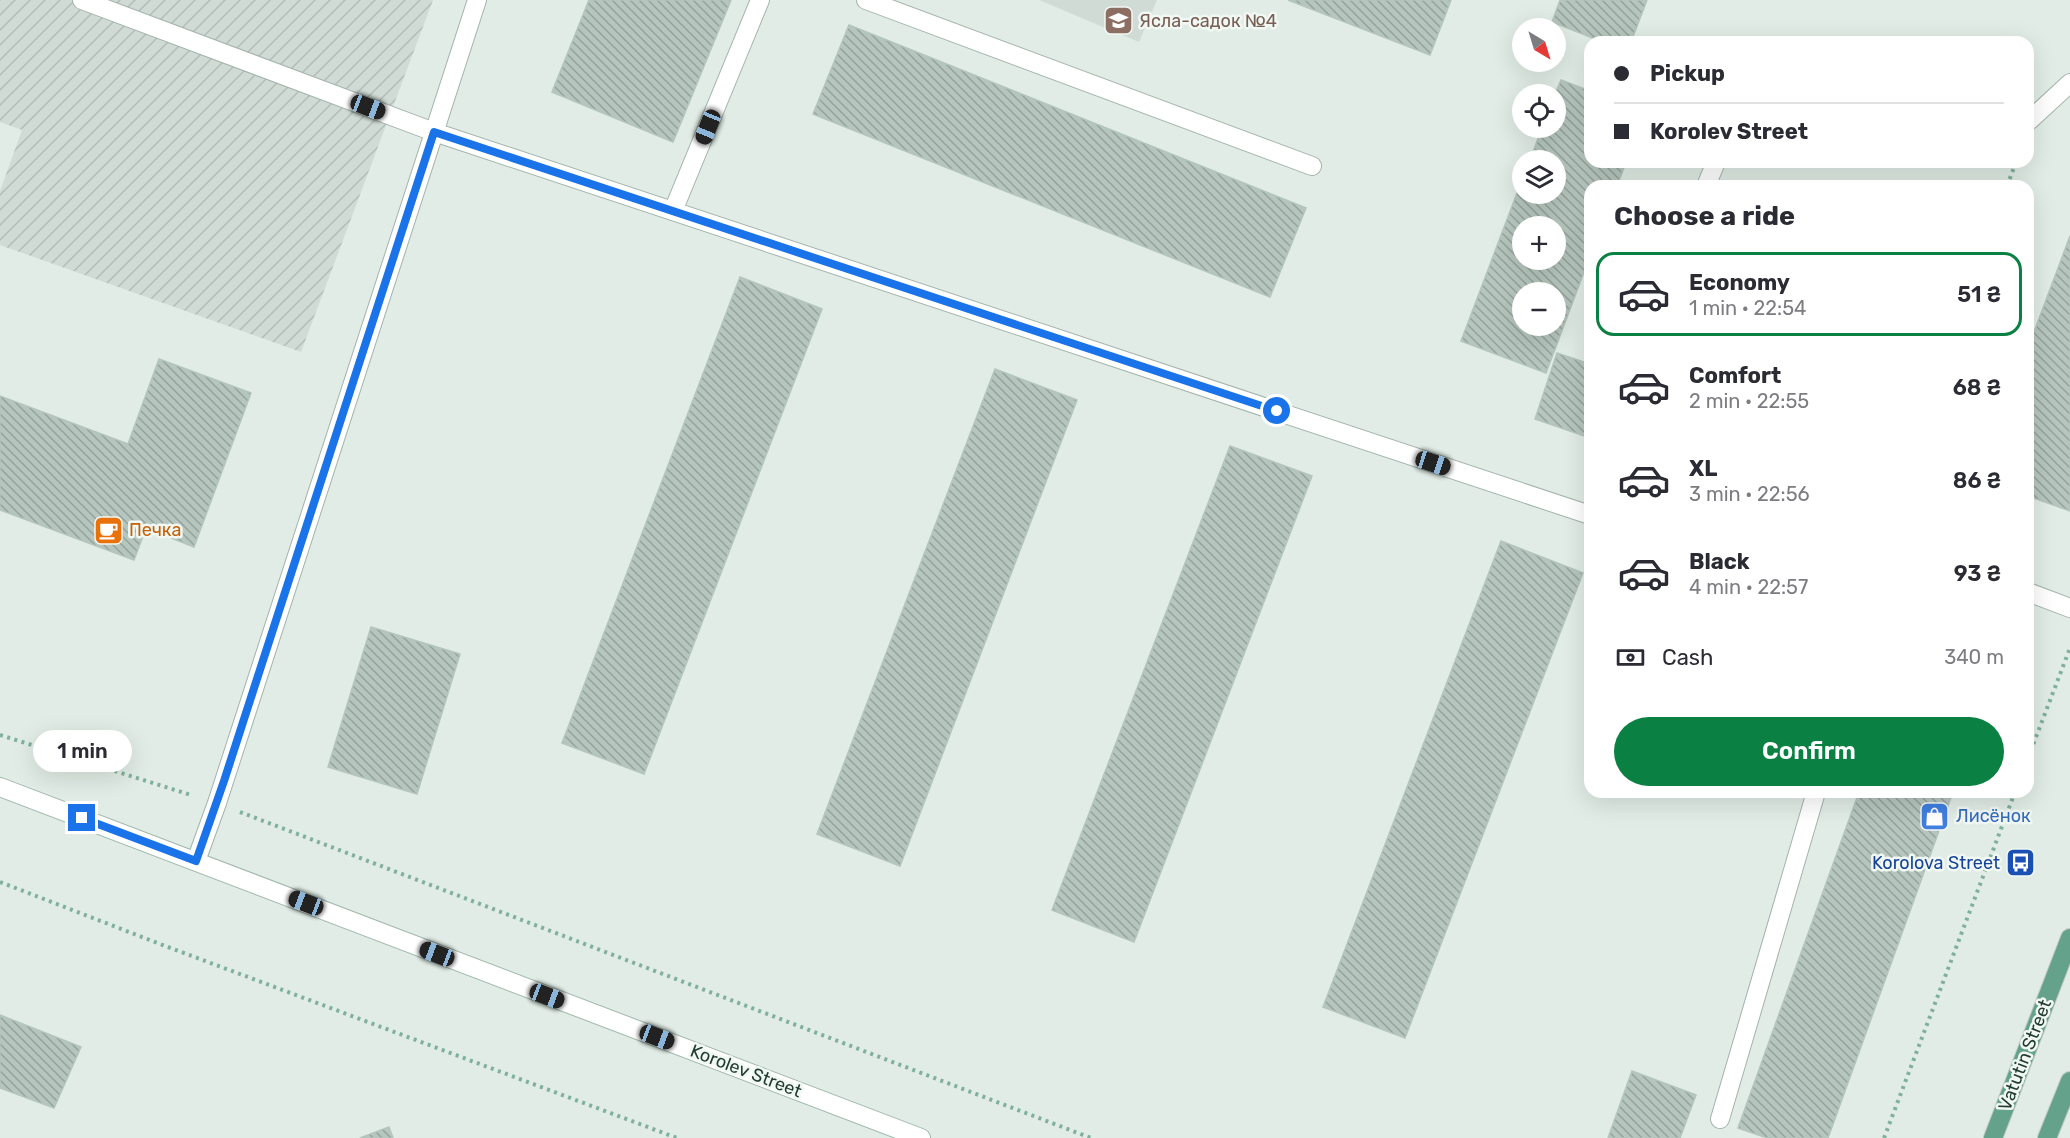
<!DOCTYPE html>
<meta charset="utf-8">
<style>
body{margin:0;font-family:Rubik,sans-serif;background:#f7f7f7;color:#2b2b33;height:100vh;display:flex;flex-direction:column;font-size:22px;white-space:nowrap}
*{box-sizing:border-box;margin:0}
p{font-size:20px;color:#7c7c81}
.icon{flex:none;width:33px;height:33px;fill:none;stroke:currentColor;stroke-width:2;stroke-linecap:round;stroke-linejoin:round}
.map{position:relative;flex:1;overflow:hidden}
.sheet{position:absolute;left:1584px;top:180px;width:450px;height:618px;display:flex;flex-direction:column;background:#fff;border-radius:18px;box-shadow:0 6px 24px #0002}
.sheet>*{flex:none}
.top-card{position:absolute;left:1584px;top:36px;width:450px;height:132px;border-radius:18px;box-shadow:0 6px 24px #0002;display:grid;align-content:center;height:132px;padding:0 30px;background:#fff}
.needle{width:39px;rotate:142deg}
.tools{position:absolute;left:1512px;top:18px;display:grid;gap:12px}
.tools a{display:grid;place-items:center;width:54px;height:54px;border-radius:50%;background:#fff;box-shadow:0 6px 24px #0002;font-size:30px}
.end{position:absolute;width:27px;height:27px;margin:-14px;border:8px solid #1a73e8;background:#fff;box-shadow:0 0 0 3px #fff}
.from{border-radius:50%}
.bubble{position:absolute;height:42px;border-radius:21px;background:#fff;box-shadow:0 6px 24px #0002;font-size:20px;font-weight:600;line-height:42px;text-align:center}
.car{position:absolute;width:18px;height:36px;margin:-18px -9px;border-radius:8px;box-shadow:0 0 4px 2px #0007;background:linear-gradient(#222 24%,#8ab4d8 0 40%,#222 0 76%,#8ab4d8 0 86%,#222 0)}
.top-card b{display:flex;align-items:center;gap:21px;height:57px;font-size:22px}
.top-card b+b{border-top:2px solid #e1e1e2}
.top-card i{width:15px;height:15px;background:#2b2b33}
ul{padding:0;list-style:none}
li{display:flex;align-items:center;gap:18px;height:84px;margin:0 12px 9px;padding:0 18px;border:3px solid transparent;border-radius:18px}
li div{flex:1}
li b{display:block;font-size:22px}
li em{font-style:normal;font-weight:600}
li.on{border-color:#0b8043}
li>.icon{width:54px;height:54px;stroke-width:1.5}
h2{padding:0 30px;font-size:27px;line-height:72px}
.pay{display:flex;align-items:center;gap:15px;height:66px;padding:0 30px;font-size:22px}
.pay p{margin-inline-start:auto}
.action{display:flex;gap:12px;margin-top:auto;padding:12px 30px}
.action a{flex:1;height:69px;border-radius:36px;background:#0b8043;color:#fff;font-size:24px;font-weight:600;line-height:69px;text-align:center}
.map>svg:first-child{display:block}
.built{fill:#cfdbd4}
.industrial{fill:url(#industrial-furrows)}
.building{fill:url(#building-back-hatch);stroke:#b3c5bc;stroke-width:1.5;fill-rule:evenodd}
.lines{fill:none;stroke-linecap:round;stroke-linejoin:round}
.lane-casing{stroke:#a3b4ac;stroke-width:20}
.secondary-casing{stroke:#9fb7ac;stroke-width:20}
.primary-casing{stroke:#c1c8c6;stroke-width:20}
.path{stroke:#80b09c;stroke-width:4;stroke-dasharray:3 4.5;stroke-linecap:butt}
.lane{stroke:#fff;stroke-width:18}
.secondary{stroke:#fff;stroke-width:18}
.primary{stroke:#64a28c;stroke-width:18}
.route{stroke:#1a73e8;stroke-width:8}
.labels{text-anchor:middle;stroke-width:5;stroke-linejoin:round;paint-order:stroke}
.education-label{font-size:18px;fill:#785e54;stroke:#f1f8f4;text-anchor:start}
.food-label{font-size:18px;fill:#c56008;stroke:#f1f8f4;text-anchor:start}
.shop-label{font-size:18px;fill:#366cbe;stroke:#f1f8f4;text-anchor:start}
.transit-label{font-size:18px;fill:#164399;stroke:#f1f8f4;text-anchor:end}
.street-label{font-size:18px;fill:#213c32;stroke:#f1f8f4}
</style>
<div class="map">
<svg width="2070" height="1138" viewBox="0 0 2070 1138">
<defs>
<pattern id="industrial-furrows" width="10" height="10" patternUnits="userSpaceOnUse" patternTransform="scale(1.5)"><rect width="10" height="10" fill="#cfdbd4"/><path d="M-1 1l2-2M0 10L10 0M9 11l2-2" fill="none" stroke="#b1bdb6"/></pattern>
<pattern id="building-back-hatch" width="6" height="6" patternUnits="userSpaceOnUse" patternTransform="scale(1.5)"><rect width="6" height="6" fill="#b6c6be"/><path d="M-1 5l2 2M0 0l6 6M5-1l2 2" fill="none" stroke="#94a29b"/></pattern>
</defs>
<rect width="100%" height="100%" fill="#e0ece5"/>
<path class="built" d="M1039,0H1157L1139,42Z"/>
<path class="industrial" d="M0,0H433L301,352L0,245V191L22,130L0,122Z"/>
<g class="building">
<path d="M589,0H731L673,142L552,92Z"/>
<path d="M1288,0H1451L1430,55Z"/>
<path d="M1560,0H1647L1631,42H1603L1552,22Z"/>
<path d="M849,25L1306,208L1270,297L813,114Z"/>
<path d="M1561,80L1590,91V162H1626L1617,186H1590V256L1546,373L1461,341L1522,180V194H1556V160H1530L1542,128H1556L1555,94ZM1522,226H1556V260H1522ZM1522,292H1556V326H1522Z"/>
<path d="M2070,236V511L2028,496V348Z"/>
<path d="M740,277L822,309L644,774L562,743Z"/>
<path d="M1557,353L1590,364V438L1535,419Z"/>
<path d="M159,359L251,393L194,547L146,528L134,560L0,510V396L128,444Z"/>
<path d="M995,369L1077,400L900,866L817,834Z"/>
<path d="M1230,446L1312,476L1134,942L1052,910Z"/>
<path d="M1501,541L1583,573L1405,1038L1323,1007Z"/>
<path d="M371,627L460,654L417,794L328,767Z"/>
<path d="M1859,792H1953L1828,1138H1767L1738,1128Z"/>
<path d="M0,1015L81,1047L54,1108L0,1088Z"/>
<path d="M1632,1071L1696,1095L1680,1138H1608Z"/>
<path d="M389,1127L393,1138H360Z"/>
</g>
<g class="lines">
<defs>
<g id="lane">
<path d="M82,0L434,132L1590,515"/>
<path d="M866,0L1312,166"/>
<path d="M2028,119L2030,120L2070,83"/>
<path d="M1706,186L1716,162"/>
<path d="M673,211L760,0"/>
<path d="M2028,592L2070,608"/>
<path d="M196,861L217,803L477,0"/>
<path d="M1720,1119L1816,792"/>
</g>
<path id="secondary" d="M0,787L921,1138"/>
<g id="primary">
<path d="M1993,1138L2070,938"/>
<path d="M2047,1138L2070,1081"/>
</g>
</defs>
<use href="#lane" class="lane-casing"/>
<use href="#secondary" class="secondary-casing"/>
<use href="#primary" class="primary-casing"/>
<g class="path">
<path d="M2007,186L2016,162"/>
<path d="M0,735L191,795"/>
<path d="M2028,758L2070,648"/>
<path d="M240,812L1091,1138"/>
<path d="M0,882L160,944L677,1138"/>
<path d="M1884,1138L2015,792"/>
</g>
<use href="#lane" class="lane"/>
<use href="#secondary" class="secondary"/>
<use href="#primary" class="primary"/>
</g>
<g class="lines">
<path class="route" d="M82,818L196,861L224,781L434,132L1277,411"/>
</g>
<defs>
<symbol id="school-square" viewBox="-11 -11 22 22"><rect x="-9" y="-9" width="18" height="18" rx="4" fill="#8d6e63" stroke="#f1f8f4"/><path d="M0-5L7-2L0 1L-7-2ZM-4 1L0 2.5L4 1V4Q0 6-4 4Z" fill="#fff"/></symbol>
<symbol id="cafe-square" viewBox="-11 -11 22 22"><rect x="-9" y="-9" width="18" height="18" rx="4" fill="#e8710a" stroke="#f1f8f4"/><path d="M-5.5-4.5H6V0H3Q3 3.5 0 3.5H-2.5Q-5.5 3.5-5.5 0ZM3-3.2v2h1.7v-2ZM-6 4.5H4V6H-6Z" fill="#fff"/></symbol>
<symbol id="shop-square" viewBox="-11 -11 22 22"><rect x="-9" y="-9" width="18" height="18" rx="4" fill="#3f7fe0" stroke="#f1f8f4"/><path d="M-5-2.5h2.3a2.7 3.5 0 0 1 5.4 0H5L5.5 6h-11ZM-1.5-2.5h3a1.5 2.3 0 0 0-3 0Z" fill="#fff"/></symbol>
<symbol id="bus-square" viewBox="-11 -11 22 22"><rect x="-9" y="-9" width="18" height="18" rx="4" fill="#1a4fb4" stroke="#f1f8f4"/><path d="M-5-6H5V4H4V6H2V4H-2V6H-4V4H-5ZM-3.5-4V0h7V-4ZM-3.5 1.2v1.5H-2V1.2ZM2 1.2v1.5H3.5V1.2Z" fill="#fff"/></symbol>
</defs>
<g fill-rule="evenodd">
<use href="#school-square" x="1102" y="4" width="33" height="33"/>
<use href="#cafe-square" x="92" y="514" width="33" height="33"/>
<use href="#shop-square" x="1918" y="800" width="33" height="33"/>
<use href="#bus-square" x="2004" y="846" width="33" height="33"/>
</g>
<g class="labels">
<g class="education-label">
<text x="1139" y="27">Ясла-садок №4</text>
</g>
<g class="food-label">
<text x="129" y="536">Печка</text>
</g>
<g class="shop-label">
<text x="1956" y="822">Лисёнок</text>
</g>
<g class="transit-label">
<text x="2000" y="869">Korolova Street</text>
</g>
<g class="street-label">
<text transform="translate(2025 1055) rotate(-69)" y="6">Vatutin Street</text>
<text transform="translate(746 1071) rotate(21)" y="6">Korolev Street</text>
</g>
</g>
</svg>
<div class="tools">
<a><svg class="needle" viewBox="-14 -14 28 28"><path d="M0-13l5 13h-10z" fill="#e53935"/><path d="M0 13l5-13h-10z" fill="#7c7c81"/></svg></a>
<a><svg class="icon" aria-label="locate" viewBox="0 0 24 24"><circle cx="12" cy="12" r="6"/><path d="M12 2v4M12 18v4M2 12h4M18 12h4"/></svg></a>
<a><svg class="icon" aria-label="layers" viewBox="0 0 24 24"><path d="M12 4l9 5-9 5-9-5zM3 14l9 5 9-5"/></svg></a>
<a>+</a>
<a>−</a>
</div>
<i class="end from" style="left:1277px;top:411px"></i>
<i class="end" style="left:82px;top:818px"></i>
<div class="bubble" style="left:33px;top:730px;width:99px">1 min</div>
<i class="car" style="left:368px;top:107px;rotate:111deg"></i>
<i class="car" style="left:708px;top:127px;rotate:202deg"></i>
<i class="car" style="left:1433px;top:463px;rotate:108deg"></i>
<i class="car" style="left:306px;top:903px;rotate:291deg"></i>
<i class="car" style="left:437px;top:954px;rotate:291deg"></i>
<i class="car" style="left:547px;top:996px;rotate:111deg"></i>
<i class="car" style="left:657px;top:1037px;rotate:111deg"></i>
<div class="top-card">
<b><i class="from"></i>Pickup</b>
<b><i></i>Korolev Street</b>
</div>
<section class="sheet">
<h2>Choose a ride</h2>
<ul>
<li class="on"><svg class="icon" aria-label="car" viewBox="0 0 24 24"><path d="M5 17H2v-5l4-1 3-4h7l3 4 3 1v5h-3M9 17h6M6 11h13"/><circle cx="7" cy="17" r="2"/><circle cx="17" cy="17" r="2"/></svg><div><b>Economy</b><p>1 min · 22:54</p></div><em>51 ₴</em></li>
<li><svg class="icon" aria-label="car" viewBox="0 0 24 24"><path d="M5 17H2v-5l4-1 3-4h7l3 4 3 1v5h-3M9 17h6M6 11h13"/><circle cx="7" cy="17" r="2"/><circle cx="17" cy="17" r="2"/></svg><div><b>Comfort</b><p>2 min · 22:55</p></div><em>68 ₴</em></li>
<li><svg class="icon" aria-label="car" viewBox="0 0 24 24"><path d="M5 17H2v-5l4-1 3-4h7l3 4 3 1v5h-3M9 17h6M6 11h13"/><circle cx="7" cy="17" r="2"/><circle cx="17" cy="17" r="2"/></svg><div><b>XL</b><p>3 min · 22:56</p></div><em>86 ₴</em></li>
<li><svg class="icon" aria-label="car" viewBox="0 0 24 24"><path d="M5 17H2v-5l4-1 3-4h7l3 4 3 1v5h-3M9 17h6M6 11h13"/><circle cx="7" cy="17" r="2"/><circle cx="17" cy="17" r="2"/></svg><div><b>Black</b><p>4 min · 22:57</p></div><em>93 ₴</em></li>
</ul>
<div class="pay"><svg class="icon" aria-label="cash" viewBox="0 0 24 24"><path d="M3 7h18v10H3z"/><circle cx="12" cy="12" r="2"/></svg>Cash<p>340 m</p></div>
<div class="action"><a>Confirm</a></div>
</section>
</div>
